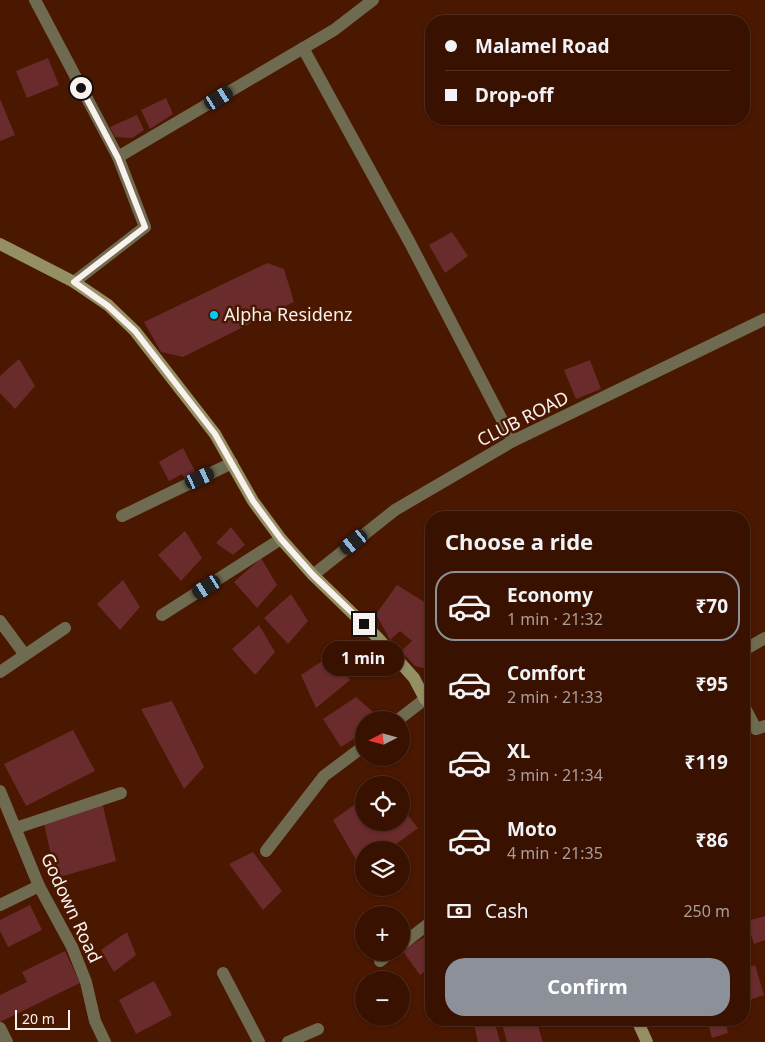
<!DOCTYPE html>
<meta charset="utf-8">
<style>
body{margin:0;font-family:"Noto Sans",sans-serif;background:#431f10;color:#f1f3f6;height:100vh;display:flex;flex-direction:column;font-size:19px;white-space:nowrap}
*{box-sizing:border-box;margin:0}
p{font-size:16px;color:#ab9d99}
.icon{flex:none;width:28px;height:28px;fill:none;stroke:currentColor;stroke-width:2;stroke-linecap:round;stroke-linejoin:round}
.map{position:relative;flex:1;overflow:hidden}
.details{position:absolute;left:425px;top:511px;width:325px;height:515px;display:flex;flex-direction:column;background:#381101;border-radius:20px;box-shadow:0 1px 4px #0004,0 0 0 1px #523123}
.details>*{flex:none}
.guide{position:absolute;left:425px;top:15px;width:325px;height:110px;border-radius:20px;box-shadow:0 1px 4px #0004,0 0 0 1px #523123;display:grid;align-content:center;height:110px;padding:0 20px;background:#381101}
.needle{width:32px;rotate:264deg}
.tools{position:absolute;left:355px;top:711px;display:grid;gap:10px}
.tools a{display:grid;place-items:center;width:55px;height:55px;border-radius:50%;background:#381101;box-shadow:0 1px 4px #0004,0 0 0 1px #523123;font-size:25px}
.scale{position:absolute;left:15px;bottom:12px;width:55px;box-sizing:border-box;padding-left:5px;border:2px solid #f9f1ed;border-top:0;font-size:14px;line-height:18px;white-space:nowrap;color:#f9f1ed;-webkit-text-stroke:4px #4a1701;paint-order:stroke}
.end{position:absolute;width:22px;height:22px;margin:-11px;border:6px solid #f9f1ed;background:#111;box-shadow:0 0 0 2px #111}
.from{border-radius:50%}
.bubble{position:absolute;height:35px;border-radius:18px;background:#381101;box-shadow:0 1px 4px #0004,0 0 0 1px #523123;font-size:16px;font-weight:700;line-height:35px;text-align:center}
.car{position:absolute;width:15px;height:30px;margin:-15px -8px;border-radius:6px;box-shadow:0 0 4px 1px #0007;background:linear-gradient(#222 24%,#8ab4d8 0 40%,#222 0 76%,#8ab4d8 0 86%,#222 0)}
.guide b{display:flex;align-items:center;gap:18px;height:48px;font-size:19px}
.guide b+b{border-top:1px solid #523123}
.guide i{width:12px;height:12px;background:#f1f3f6}
ul{padding:0;list-style:none}
li{display:flex;align-items:center;gap:15px;height:70px;margin:0 10px 8px;padding:0 10px;border:2px solid transparent;border-radius:20px}
li div{flex:1}
li b{display:block;font-size:19px}
li em{font-style:normal;font-weight:700}
li.active{border-color:#8c9099}
li>.icon{width:45px;height:45px;stroke-width:1.5}
h2{padding:0 20px;font-size:22px;line-height:60px}
.pay{display:flex;align-items:center;gap:12px;height:55px;padding:0 20px;font-size:19px}
.pay p{margin-inline-start:auto}
.button{display:flex;gap:10px;margin-top:auto;padding:10px 20px}
.button a{flex:1;height:58px;border-radius:20px;background:#8c9099;color:#fff;font-size:20px;font-weight:700;line-height:58px;text-align:center}
.map>svg:first-child{display:block}
.building{fill:#6a2b2c}
.lines{fill:none;stroke-linecap:round;stroke-linejoin:round}
.street{stroke:#6e6b50;stroke-width:12}
.secondary{stroke:#959064;stroke-width:12}
.route{stroke:#f9f1ed;stroke-width:6}
.poi-dot{fill:#05cbf9;stroke:#4a1701;stroke-width:2}
.labels{text-anchor:middle;stroke-width:5;stroke-linejoin:round;paint-order:stroke}
.poi-label{font-size:18px;fill:#f9f1ed;stroke:#4a1701;text-anchor:start}
.street-label{font-size:18px;fill:#f9f1ed;stroke:#4a1701}
</style>
<div class="map">
<svg width="765" height="1042" viewBox="0 0 765 1042">
<rect width="100%" height="100%" fill="#4a1701"/>
<g class="building">
<path d="M48,58L59,85L27,98L16,71Z"/>
<path d="M166,98L173,114L150,129L141,110Z"/>
<path d="M0,99L15,135L0,141Z"/>
<path d="M137,115L144,130L132,138L115,137L110,127Z"/>
<path d="M452,232L468,256L445,273L429,245Z"/>
<path d="M267,263L284,269L294,302L183,357L161,352L144,322Z"/>
<path d="M19,359L35,386L15,409L0,393V376Z"/>
<path d="M590,360L601,389L576,399L564,370Z"/>
<path d="M183,448L196,473L185,479L182,474L169,481L159,462Z"/>
<path d="M231,527L245,545L233,555L216,543Z"/>
<path d="M185,531L202,558L181,581L158,555Z"/>
<path d="M261,558L277,585L257,608L234,582Z"/>
<path d="M123,580L140,607L120,630L97,604Z"/>
<path d="M397,585L426,603L431,611V670L415,666L401,651L412,641L400,631L390,640L376,614Z"/>
<path d="M291,594L308,621L288,644L264,618Z"/>
<path d="M259,625L275,652L255,675L232,649Z"/>
<path d="M330,656L350,680L316,708L301,675Z"/>
<path d="M356,697L382,720H364V732L341,747L323,719Z"/>
<path d="M172,701L204,767L184,789L141,709Z"/>
<path d="M73,730L95,771L26,806L4,764Z"/>
<path d="M364,798V822H401V807L418,828L388,850H364V868L362,870L333,820Z"/>
<path d="M102,802L116,861L56,878L44,823Z"/>
<path d="M253,852L282,891L263,910L229,864Z"/>
<path d="M30,905L42,930L8,947L0,931V920Z"/>
<path d="M765,916V940L754,944L747,921Z"/>
<path d="M127,932L136,955L114,972L101,950Z"/>
<path d="M428,935L431,942V967L420,975L402,950Z"/>
<path d="M65,951L80,983L0,1022V995L27,982L22,972Z"/>
<path d="M755,965L764,995L744,1002V969Z"/>
<path d="M154,981L172,1015L136,1034L119,1000Z"/>
<path d="M487,1020H494L500,1042H478L474,1025Z"/>
<path d="M501,1020H536L543,1042H507Z"/>
<path d="M692,1020H725L728,1033L712,1038L708,1023L693,1027Z"/>
</g>
<g class="lines">
<g class="street">
<path d="M35,0L118,157"/>
<path d="M303,48L410,243L513,441"/>
<path d="M74,282L145,227L118,157L334,30L373,0"/>
<path d="M122,516L232,463"/>
<path d="M313,575L395,510L513,441L765,319"/>
<path d="M162,615L281,539"/>
<path d="M0,621L25,655"/>
<path d="M744,650L765,638"/>
<path d="M0,672L65,628"/>
<path d="M744,706L756,729L765,726"/>
<path d="M398,720L425,699"/>
<path d="M0,791L39,886L72,947L86,982L95,1021L105,1042"/>
<path d="M16,828L121,793"/>
<path d="M266,851L324,776L364,746"/>
<path d="M0,905L39,886"/>
<path d="M401,945L431,922"/>
<path d="M380,961L391,952"/>
<path d="M223,973L259,1042"/>
<path d="M0,1028L7,1042"/>
<path d="M288,1042L318,1029"/>
</g>
<g class="secondary">
<path d="M0,244L74,282L108,305L135,331L215,434L253,501L281,539L313,575L377,637L414,678L425,699L431,705"/>
<path d="M637,1020L647,1042"/>
</g>
</g>
<g class="lines">
<path class="route" d="M81,88L118,158L145,227L74,282L108,306L135,331L215,434L253,501L281,539L313,575L364,624"/>
</g>
<circle class="poi-dot" cx="214" cy="315" r="5"/>
<g class="labels">
<g class="poi-label">
<text x="224" y="321">Alpha Residenz</text>
</g>
<g class="street-label">
<text transform="translate(523 419) rotate(-27)" y="6">CLUB ROAD</text>
<text transform="translate(71 908) rotate(65)" y="6">Godown Road</text>
</g>
</g>
</svg>
<div class="tools">
<a><svg class="needle" viewBox="-14 -14 28 28"><path d="M0-13l5 13h-10z" fill="#e53935"/><path d="M0 13l5-13h-10z" fill="#ab9d99"/></svg></a>
<a><svg class="icon" aria-label="locate" viewBox="0 0 24 24"><circle cx="12" cy="12" r="6"/><path d="M12 2v4M12 18v4M2 12h4M18 12h4"/></svg></a>
<a><svg class="icon" aria-label="layers" viewBox="0 0 24 24"><path d="M12 4l9 5-9 5-9-5zM3 14l9 5 9-5"/></svg></a>
<a>+</a>
<a>−</a>
</div>
<div class="scale">20 m</div>
<i class="end from" style="left:81px;top:88px"></i>
<i class="end" style="left:364px;top:624px"></i>
<div class="bubble" style="left:322px;top:641px;width:82px">1 min</div>
<i class="car" style="left:219px;top:98px;rotate:59deg"></i>
<i class="car" style="left:200px;top:478px;rotate:65deg"></i>
<i class="car" style="left:354px;top:542px;rotate:231deg"></i>
<i class="car" style="left:207px;top:587px;rotate:238deg"></i>
<div class="guide">
<b><i class="from"></i>Malamel Road</b>
<b><i></i>Drop-off</b>
</div>
<section class="details">
<h2>Choose a ride</h2>
<ul>
<li class="active"><svg class="icon" aria-label="car" viewBox="0 0 24 24"><path d="M5 17H2v-5l4-1 3-4h7l3 4 3 1v5h-3M9 17h6M6 11h13"/><circle cx="7" cy="17" r="2"/><circle cx="17" cy="17" r="2"/></svg><div><b>Economy</b><p>1 min · 21:32</p></div><em>₹70</em></li>
<li><svg class="icon" aria-label="car" viewBox="0 0 24 24"><path d="M5 17H2v-5l4-1 3-4h7l3 4 3 1v5h-3M9 17h6M6 11h13"/><circle cx="7" cy="17" r="2"/><circle cx="17" cy="17" r="2"/></svg><div><b>Comfort</b><p>2 min · 21:33</p></div><em>₹95</em></li>
<li><svg class="icon" aria-label="car" viewBox="0 0 24 24"><path d="M5 17H2v-5l4-1 3-4h7l3 4 3 1v5h-3M9 17h6M6 11h13"/><circle cx="7" cy="17" r="2"/><circle cx="17" cy="17" r="2"/></svg><div><b>XL</b><p>3 min · 21:34</p></div><em>₹119</em></li>
<li><svg class="icon" aria-label="car" viewBox="0 0 24 24"><path d="M5 17H2v-5l4-1 3-4h7l3 4 3 1v5h-3M9 17h6M6 11h13"/><circle cx="7" cy="17" r="2"/><circle cx="17" cy="17" r="2"/></svg><div><b>Moto</b><p>4 min · 21:35</p></div><em>₹86</em></li>
</ul>
<div class="pay"><svg class="icon" aria-label="cash" viewBox="0 0 24 24"><path d="M3 7h18v10H3z"/><circle cx="12" cy="12" r="2"/></svg>Cash<p>250 m</p></div>
<div class="button"><a>Confirm</a></div>
</section>
</div>
